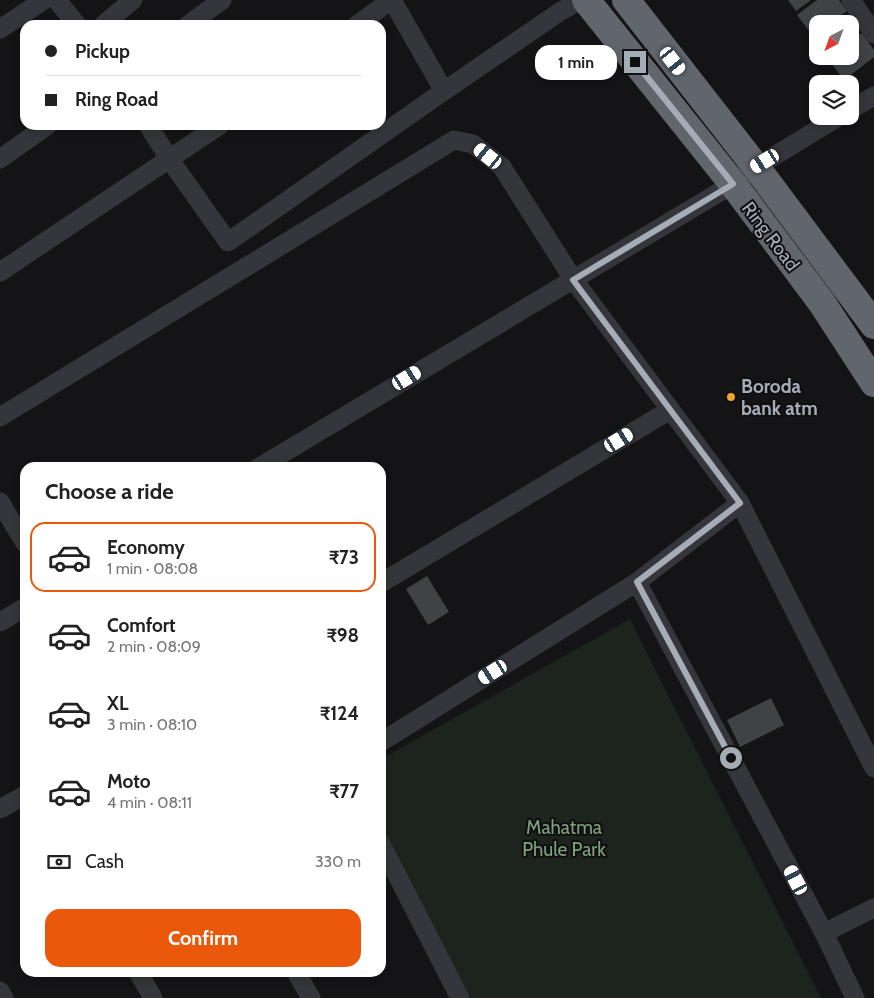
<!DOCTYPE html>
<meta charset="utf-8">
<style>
body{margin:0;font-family:Cabin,sans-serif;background:#f6f6f6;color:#222;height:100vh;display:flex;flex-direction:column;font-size:19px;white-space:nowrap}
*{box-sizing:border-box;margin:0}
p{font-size:16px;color:#767676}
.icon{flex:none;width:28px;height:28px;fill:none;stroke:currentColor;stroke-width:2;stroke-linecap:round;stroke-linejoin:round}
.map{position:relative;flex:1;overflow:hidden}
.panel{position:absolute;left:20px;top:462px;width:366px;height:515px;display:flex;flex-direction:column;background:#fff;border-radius:15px;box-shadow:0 2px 8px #0003}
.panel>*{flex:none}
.banner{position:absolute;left:20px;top:20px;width:366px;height:110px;border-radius:15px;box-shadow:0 2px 8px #0003;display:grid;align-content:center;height:110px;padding:0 25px;background:#fff}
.needle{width:32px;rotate:221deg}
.fabs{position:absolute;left:809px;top:15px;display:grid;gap:10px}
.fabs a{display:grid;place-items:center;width:50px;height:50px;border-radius:10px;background:#fff;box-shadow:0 2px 8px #0003;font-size:25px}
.end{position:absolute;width:22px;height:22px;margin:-11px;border:6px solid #a6acb6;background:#111;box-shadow:0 0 0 2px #111}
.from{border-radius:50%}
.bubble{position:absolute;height:35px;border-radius:15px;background:#fff;box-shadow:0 2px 8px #0003;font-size:16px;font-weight:800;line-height:35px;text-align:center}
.car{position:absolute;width:15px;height:30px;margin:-15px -8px;border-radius:6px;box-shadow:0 0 4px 1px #0007;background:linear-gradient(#fff 24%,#345 0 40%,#fff 0 76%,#345 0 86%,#fff 0)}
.banner b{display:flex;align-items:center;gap:18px;height:48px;font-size:19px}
.banner b+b{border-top:1px solid #e0e0e0}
.banner i{width:12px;height:12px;background:#222}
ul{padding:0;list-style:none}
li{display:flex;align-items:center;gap:15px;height:70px;margin:0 10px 8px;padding:0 15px;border:2px solid transparent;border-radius:15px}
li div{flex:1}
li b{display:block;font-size:19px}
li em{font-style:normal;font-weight:800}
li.on{border-color:#ea580c}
li>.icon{width:45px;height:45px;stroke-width:1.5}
h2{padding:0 25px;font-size:22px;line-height:60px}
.pay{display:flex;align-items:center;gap:12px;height:55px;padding:0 25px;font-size:19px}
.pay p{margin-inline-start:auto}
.action{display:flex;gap:10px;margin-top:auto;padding:10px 25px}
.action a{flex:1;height:58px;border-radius:15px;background:#ea580c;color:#fff;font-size:20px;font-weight:800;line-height:58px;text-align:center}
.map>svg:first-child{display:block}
.green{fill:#1c241d}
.building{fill:#404246}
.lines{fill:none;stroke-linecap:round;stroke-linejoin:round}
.street{stroke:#35363b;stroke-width:19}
.highway{stroke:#61656c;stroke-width:28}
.route{stroke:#a6acb6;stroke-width:6}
.poi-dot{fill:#f4a32e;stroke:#0f0f11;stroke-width:2}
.labels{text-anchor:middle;stroke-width:4;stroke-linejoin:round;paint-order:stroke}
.street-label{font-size:19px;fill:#a6acb6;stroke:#0f0f11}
.poi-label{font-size:19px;font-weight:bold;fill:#a6acb6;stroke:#0f0f11;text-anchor:start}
.park-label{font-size:19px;fill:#7da27c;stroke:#0f0f11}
</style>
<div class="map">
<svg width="874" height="998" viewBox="0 0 874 998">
<rect width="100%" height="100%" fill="#141416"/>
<path class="green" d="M630,619L821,998H471L381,829V759Z"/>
<g class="building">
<path d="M788,0H811L796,11Z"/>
<path d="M817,0H839L847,11L829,24H818V32L813,36L797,15Z"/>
<path d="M862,33L874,50V57L844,80L828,59L831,56H850V42Z"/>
<path d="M427,576L449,612L428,625L406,589Z"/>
<path d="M771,698L784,725L740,747L727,720Z"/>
</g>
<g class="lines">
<g class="street">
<path d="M57,0L77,25"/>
<path d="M392,0L444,91L561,11L581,0"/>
<path d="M851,0L874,34"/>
<path d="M103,25L133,0"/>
<path d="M188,25L222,0"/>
<path d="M357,25L391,0"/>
<path d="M0,29L44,0"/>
<path d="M850,110L874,96"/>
<path d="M148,125L170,160L228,242L444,91"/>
<path d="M0,159L48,125"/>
<path d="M0,272L220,125"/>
<path d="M0,417L454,140L473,144L502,167L573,279L740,503L874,768"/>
<path d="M258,468L733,184L756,167L840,116"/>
<path d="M0,502L25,543"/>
<path d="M637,582L824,933L855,998"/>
<path d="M381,583L670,410"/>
<path d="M0,622L25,607"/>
<path d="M381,742L637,582L740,503"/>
<path d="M0,809L25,795"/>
<path d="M381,844L460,998"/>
<path d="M824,933L874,908"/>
<path d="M138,972L153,998"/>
<path d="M296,972L311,998"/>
<path d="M0,991L4,998"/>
</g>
<g class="highway">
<path d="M586,0L733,184L822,303L874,383"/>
<path d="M626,0L756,167L874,325"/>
</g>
</g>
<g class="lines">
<path class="route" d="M635,62L733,184L573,280L740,503L637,582L731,758"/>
</g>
<circle class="poi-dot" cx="731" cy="397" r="5"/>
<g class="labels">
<g class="street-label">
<text transform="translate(771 236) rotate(53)" y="7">Ring Road</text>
</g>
<g class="poi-label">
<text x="741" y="393">Boroda<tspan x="741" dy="22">bank atm</tspan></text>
</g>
<g class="park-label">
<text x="564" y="834">Mahatma<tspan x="564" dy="22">Phule Park</tspan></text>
</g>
</g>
</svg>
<div class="fabs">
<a><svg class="needle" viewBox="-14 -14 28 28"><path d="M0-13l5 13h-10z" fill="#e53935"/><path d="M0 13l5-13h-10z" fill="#767676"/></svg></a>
<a><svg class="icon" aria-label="layers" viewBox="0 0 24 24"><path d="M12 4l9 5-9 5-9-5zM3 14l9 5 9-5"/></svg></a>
</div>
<i class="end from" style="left:731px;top:758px"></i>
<i class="end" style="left:635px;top:62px"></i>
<div class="bubble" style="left:535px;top:45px;width:82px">1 min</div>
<i class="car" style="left:673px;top:61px;rotate:142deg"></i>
<i class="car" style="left:488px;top:156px;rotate:309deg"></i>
<i class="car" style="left:765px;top:161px;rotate:239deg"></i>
<i class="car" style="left:407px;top:378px;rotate:59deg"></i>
<i class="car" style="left:619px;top:440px;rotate:59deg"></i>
<i class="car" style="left:493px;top:672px;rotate:238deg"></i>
<i class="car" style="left:796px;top:880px;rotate:332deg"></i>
<div class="banner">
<b><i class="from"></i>Pickup</b>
<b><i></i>Ring Road</b>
</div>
<section class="panel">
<h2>Choose a ride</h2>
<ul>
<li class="on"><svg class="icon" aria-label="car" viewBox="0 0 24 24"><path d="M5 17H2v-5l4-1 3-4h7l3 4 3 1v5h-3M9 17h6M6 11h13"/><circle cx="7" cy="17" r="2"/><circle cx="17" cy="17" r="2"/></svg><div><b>Economy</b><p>1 min · 08:08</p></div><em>₹73</em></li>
<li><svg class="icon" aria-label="car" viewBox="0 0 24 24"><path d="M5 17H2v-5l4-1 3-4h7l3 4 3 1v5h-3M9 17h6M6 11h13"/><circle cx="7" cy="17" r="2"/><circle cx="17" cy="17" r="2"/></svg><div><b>Comfort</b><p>2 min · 08:09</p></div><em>₹98</em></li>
<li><svg class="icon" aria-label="car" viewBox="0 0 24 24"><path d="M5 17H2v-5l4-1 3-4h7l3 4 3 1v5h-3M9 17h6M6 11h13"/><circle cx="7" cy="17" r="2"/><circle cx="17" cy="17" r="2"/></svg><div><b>XL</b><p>3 min · 08:10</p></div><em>₹124</em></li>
<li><svg class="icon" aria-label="car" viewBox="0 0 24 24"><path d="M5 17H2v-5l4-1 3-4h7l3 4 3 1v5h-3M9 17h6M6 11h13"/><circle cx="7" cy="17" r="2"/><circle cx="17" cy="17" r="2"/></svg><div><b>Moto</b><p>4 min · 08:11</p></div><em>₹77</em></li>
</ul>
<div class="pay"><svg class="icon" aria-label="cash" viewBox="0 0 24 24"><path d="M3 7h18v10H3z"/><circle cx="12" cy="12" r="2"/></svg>Cash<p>330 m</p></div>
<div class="action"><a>Confirm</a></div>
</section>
</div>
